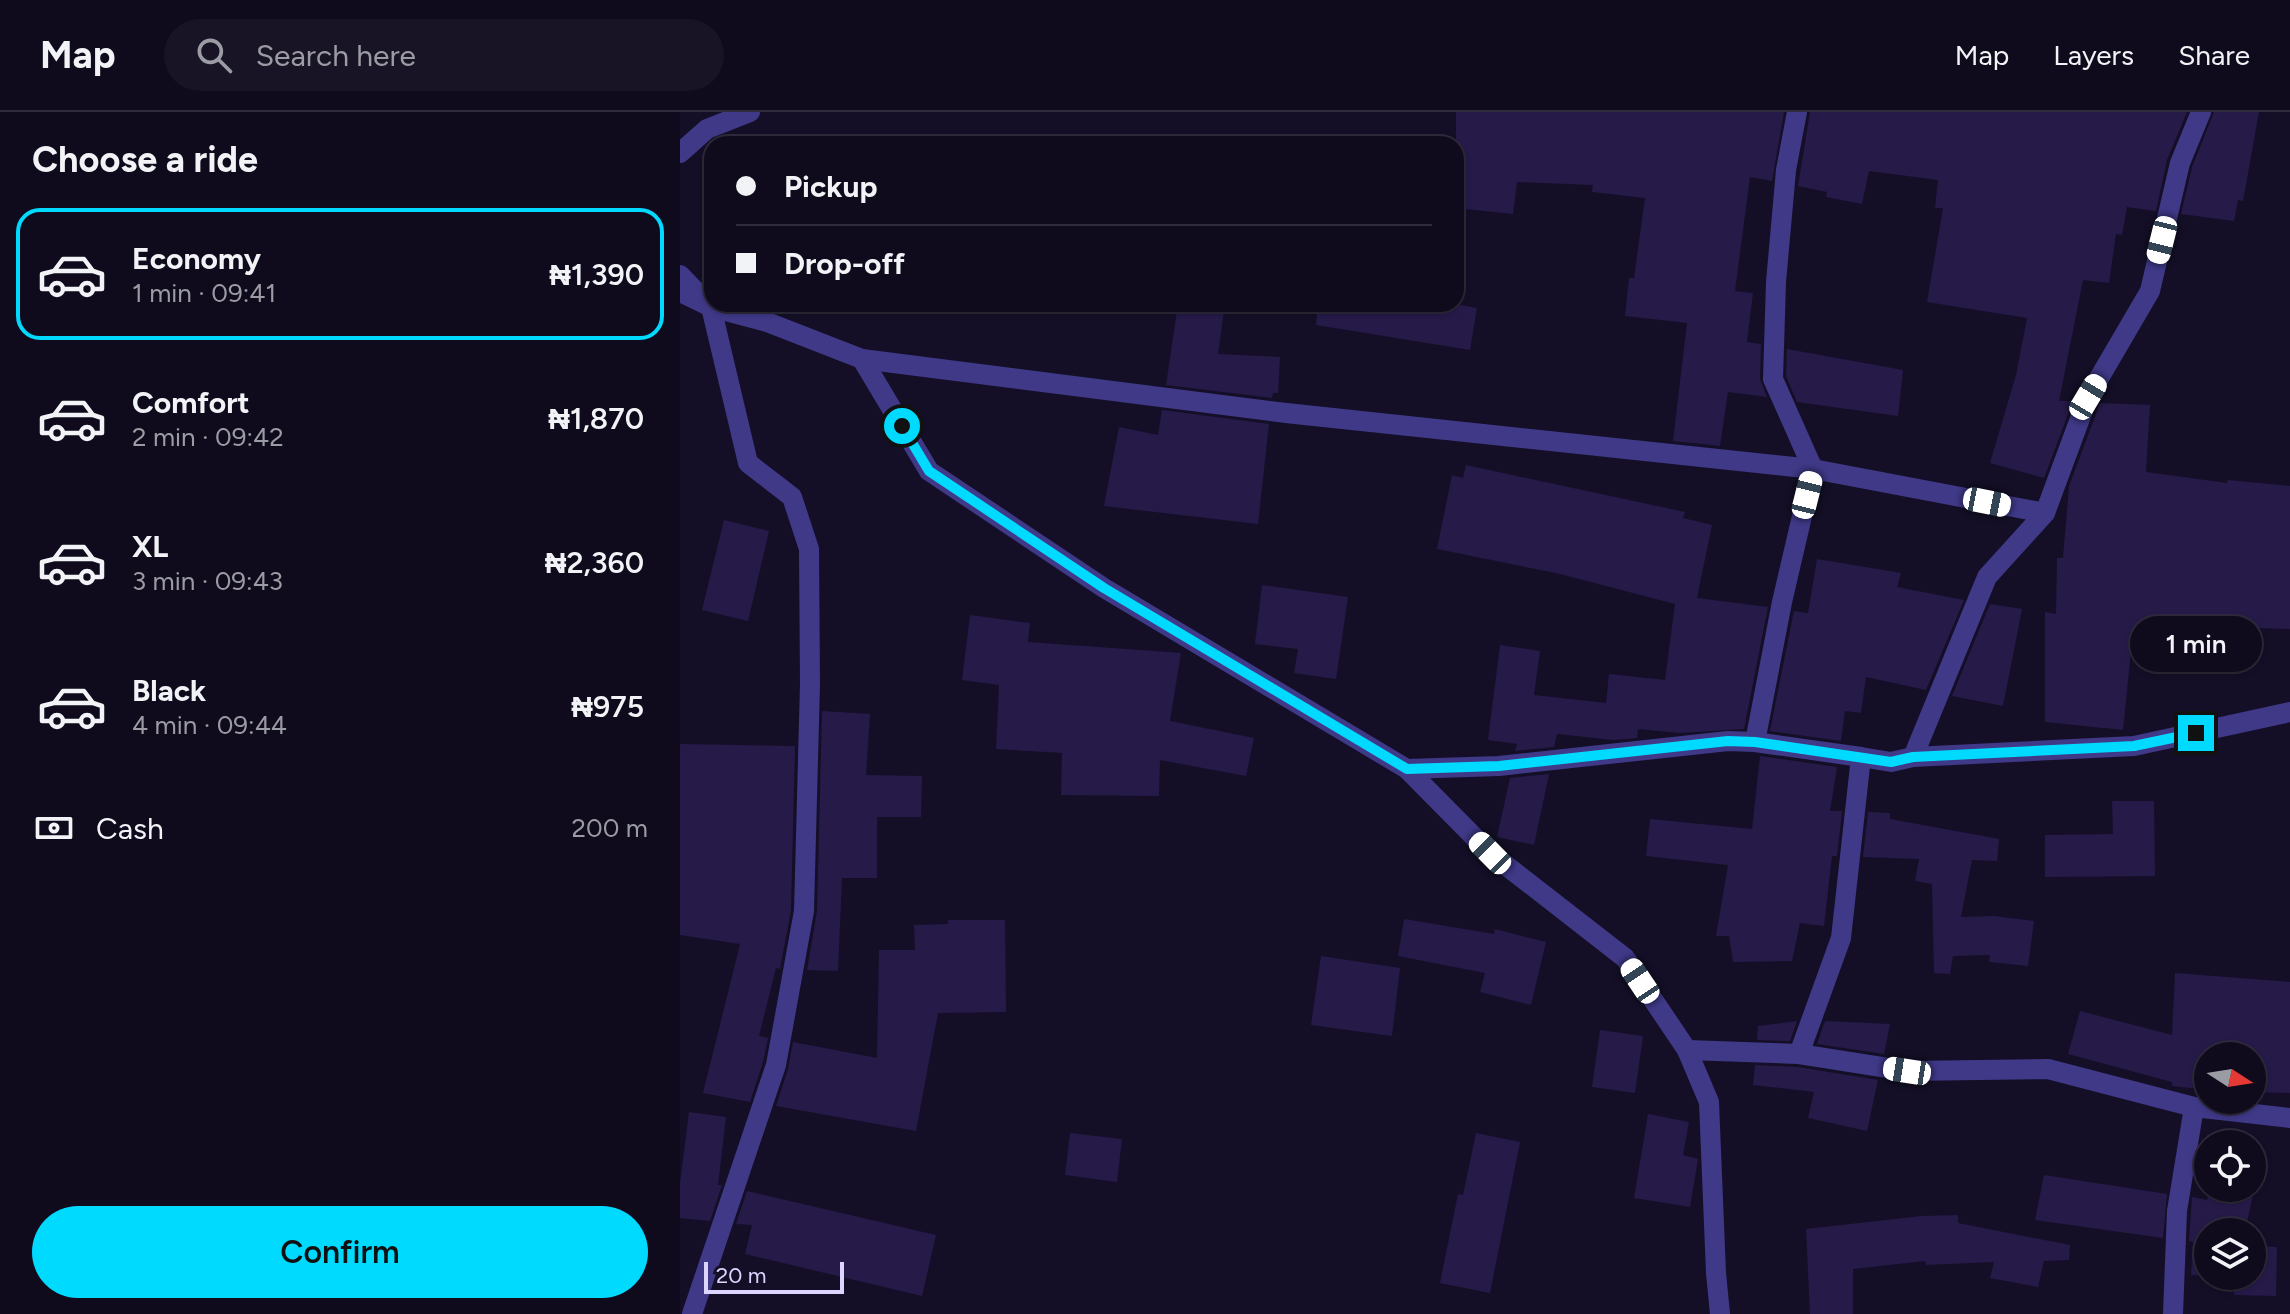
<!DOCTYPE html>
<meta charset="utf-8">
<style>
body{margin:0;font-family:Figtree,sans-serif;background:#181426;color:#f1f3f6;height:100vh;display:flex;flex-direction:column;font-size:30px;white-space:nowrap}
*{box-sizing:border-box;margin:0}
p{font-size:26px;color:#9b9ba4}
.icon{flex:none;width:44px;height:44px;fill:none;stroke:currentColor;stroke-width:2;stroke-linecap:round;stroke-linejoin:round}
.map{position:relative;flex:1;overflow:hidden}
.sheet{display:flex;flex-direction:column;background:#0f0b1d;width:680px}
.sheet>*{flex:none}
.banner{position:absolute;left:24px;top:24px;width:760px;height:176px;border-radius:24px;box-shadow:0 2px 6px #0004,0 0 0 2px #2f2b3b;display:grid;align-content:center;height:176px;padding:0 32px;background:#0f0b1d}
.needle{width:52px;rotate:102deg}
.fabs{position:absolute;left:1514px;top:930px;display:grid;gap:16px}
.fabs a{display:grid;place-items:center;width:72px;height:72px;border-radius:50%;background:#0f0b1d;box-shadow:0 2px 6px #0004,0 0 0 2px #2f2b3b;font-size:40px}
.scale{position:absolute;left:24px;bottom:20px;width:140px;box-sizing:border-box;padding-left:8px;border:4px solid #dcd5ff;border-top:0;font-size:22px;line-height:28px;white-space:nowrap;color:#dcd5ff;-webkit-text-stroke:6px #140f27;paint-order:stroke}
.end{position:absolute;width:36px;height:36px;margin:-18px;border:10px solid #01daff;background:#111;box-shadow:0 0 0 4px #111}
.from{border-radius:50%}
.bubble{position:absolute;height:56px;border-radius:28px;background:#0f0b1d;box-shadow:0 2px 6px #0004,0 0 0 2px #2f2b3b;font-size:26px;font-weight:600;line-height:56px;text-align:center}
.car{position:absolute;width:24px;height:48px;margin:-24px -12px;border-radius:10px;box-shadow:0 0 6px 2px #0007;background:linear-gradient(#fff 24%,#345 0 40%,#fff 0 76%,#345 0 86%,#fff 0)}
.banner b{display:flex;align-items:center;gap:28px;height:76px;font-size:30px}
.banner b+b{border-top:2px solid #2f2b3b}
.banner i{width:20px;height:20px;background:#f1f3f6}
ul{padding:0;list-style:none}
li{display:flex;align-items:center;gap:24px;height:132px;margin:0 16px 12px;padding:0 16px;border:4px solid transparent;border-radius:24px}
li div{flex:1}
li b{display:block;font-size:30px}
li em{font-style:normal;font-weight:600}
li.selected{border-color:#01daff}
li>.icon{width:72px;height:72px;stroke-width:1.5}
h2{padding:0 32px;font-size:36px;line-height:96px}
.pay{display:flex;align-items:center;gap:20px;height:88px;padding:0 32px;font-size:30px}
.pay p{margin-inline-start:auto}
.button{display:flex;gap:16px;margin-top:auto;padding:16px 32px}
.button a{flex:1;height:92px;border-radius:48px;background:#01daff;color:#111;font-size:32px;font-weight:600;line-height:92px;text-align:center}
header{display:flex;align-items:center;gap:48px;box-sizing:border-box;height:112px;padding:0 40px;background:#0f0b1d;border-bottom:2px solid #2f2b3b}
header strong{font-size:38px}
nav{display:flex;gap:44px;margin-inline-start:auto;font-size:28px}
.search{width:560px;height:72px;background:#181426;display:flex;align-items:center;gap:20px;box-sizing:border-box;padding:0 28px;border-radius:44px;color:#9b9ba4;font-size:30px}
main{display:flex;flex:1;min-height:0}
.map>svg:first-child{display:block}
.building{fill:#261a49}
.lines{fill:none;stroke-linecap:round;stroke-linejoin:round}
.minor{stroke:#3f3988;stroke-width:20}
.route{stroke:#01daff;stroke-width:10}
</style>
<header>
<strong>Map</strong>
<div class="search"><svg class="icon" aria-label="search" viewBox="0 0 24 24"><circle cx="10" cy="10" r="6"/><path d="M15 15l6 6"/></svg>Search here</div>
<nav><a>Map</a><a>Layers</a><a>Share</a></nav>
</header>
<main>
<section class="sheet">
<h2>Choose a ride</h2>
<ul>
<li class="selected"><svg class="icon" aria-label="car" viewBox="0 0 24 24"><path d="M5 17H2v-5l4-1 3-4h7l3 4 3 1v5h-3M9 17h6M6 11h13"/><circle cx="7" cy="17" r="2"/><circle cx="17" cy="17" r="2"/></svg><div><b>Economy</b><p>1 min · 09:41</p></div><em>₦1,390</em></li>
<li><svg class="icon" aria-label="car" viewBox="0 0 24 24"><path d="M5 17H2v-5l4-1 3-4h7l3 4 3 1v5h-3M9 17h6M6 11h13"/><circle cx="7" cy="17" r="2"/><circle cx="17" cy="17" r="2"/></svg><div><b>Comfort</b><p>2 min · 09:42</p></div><em>₦1,870</em></li>
<li><svg class="icon" aria-label="car" viewBox="0 0 24 24"><path d="M5 17H2v-5l4-1 3-4h7l3 4 3 1v5h-3M9 17h6M6 11h13"/><circle cx="7" cy="17" r="2"/><circle cx="17" cy="17" r="2"/></svg><div><b>XL</b><p>3 min · 09:43</p></div><em>₦2,360</em></li>
<li><svg class="icon" aria-label="car" viewBox="0 0 24 24"><path d="M5 17H2v-5l4-1 3-4h7l3 4 3 1v5h-3M9 17h6M6 11h13"/><circle cx="7" cy="17" r="2"/><circle cx="17" cy="17" r="2"/></svg><div><b>Black</b><p>4 min · 09:44</p></div><em>₦975</em></li>
</ul>
<div class="pay"><svg class="icon" aria-label="cash" viewBox="0 0 24 24"><path d="M3 7h18v10H3z"/><circle cx="12" cy="12" r="2"/></svg>Cash<p>200 m</p></div>
<div class="button"><a>Confirm</a></div>
</section>
<div class="map">
<svg width="1610" height="1202" viewBox="0 0 1610 1202">
<rect width="100%" height="100%" fill="#140f27"/>
<g class="building">
<path d="M776,0H1104L1092,69L1070,65L1055,179L1073,181L1067,230L1081,232L1080,267L1087,285L1048,280L1040,334L993,329L1007,211L945,204L949,166H954L965,86L912,80L913,73L837,70L833,102L776,96Z"/>
<path d="M1130,0H1507L1487,48L1476,99L1447,95L1442,123L1436,122L1429,171L1403,168L1379,289H1393L1364,366L1310,351L1336,263L1347,206L1247,190L1263,96H1255L1258,68L1189,59L1182,92L1146,85L1147,80L1118,74Z"/>
<path d="M1534,0H1579L1563,89L1558,88L1554,109L1501,102L1512,55Z"/>
<path d="M498,192H545L538,242L600,245L598,281H593L592,286L486,273Z"/>
<path d="M638,192H775L797,196L790,238L636,213Z"/>
<path d="M1107,237L1223,258L1218,304L1117,290L1106,264Z"/>
<path d="M1420,291L1470,293L1466,360L1547,371L1548,368L1610,374V517L1577,516V520L1453,519L1443,618L1365,610V500L1376,502L1377,446H1383L1389,374Z"/>
<path d="M482,298L589,312L578,412L424,394L439,315L478,323Z"/>
<path d="M786,353L1005,400L1003,406L1032,413L1017,486L1088,495L1064,617L1000,621L958,617L957,626L933,628L877,622L874,635L835,639L837,632L808,628L820,533L860,539L854,583L926,591L929,562L985,568L995,492L880,462L757,437L772,363L783,366Z"/>
<path d="M44,408L89,419L68,509L22,498Z"/>
<path d="M1137,447L1221,461L1217,475L1284,488L1246,578L1186,565L1181,601L1165,599L1161,629L1090,619L1114,499L1128,501Z"/>
<path d="M582,473L668,485L656,567L614,561L618,537L575,532Z"/>
<path d="M1310,492L1342,497L1323,594L1272,584Z"/>
<path d="M290,503L350,511L348,530L501,541L490,609L574,626L566,664L480,648L479,684L381,683L382,641L316,637L319,573L282,568Z"/>
<path d="M142,599L190,602L186,663L242,664L241,705H197V766H162L158,859L127,858L137,799Z"/>
<path d="M0,632L115,634L111,798L100,857L96,856L79,924L88,926L83,950L70,990L23,981L60,832L0,823Z"/>
<path d="M1080,644L1157,655L1150,699H1162L1157,744H1152L1144,814L1120,811L1112,849L1053,850L1049,824H1036L1048,753L966,744L970,707L1072,717Z"/>
<path d="M869,662L854,733L817,725L830,666Z"/>
<path d="M1432,689H1474L1475,764L1365,765V723L1433,722Z"/>
<path d="M1188,700L1210,701V707L1319,727L1317,749L1292,748L1281,805L1314,804L1354,809L1348,854L1309,850L1310,843L1273,844L1270,862L1254,861L1252,772L1235,769L1239,747L1183,745Z"/>
<path d="M724,807L814,822L815,817L866,830L851,893L800,880L805,861L718,844Z"/>
<path d="M268,808H325L326,900L258,901L236,1019L96,994L108,957L113,930L197,946L199,838H235L234,813L268,812Z"/>
<path d="M641,844L720,856L712,924L631,913Z"/>
<path d="M1495,861L1610,870V981L1572,980V944H1528V978L1492,974V970L1388,942L1400,899L1492,923Z"/>
<path d="M1117,909L1110,929L1077,928L1078,914Z"/>
<path d="M1145,909L1210,912L1204,942L1137,932Z"/>
<path d="M920,918L963,924L955,981L912,975Z"/>
<path d="M1075,953L1118,955L1198,968L1187,1019L1128,1006L1134,980L1073,973Z"/>
<path d="M9,1000L46,1005L38,1073H42L30,1109L0,1106V1071Z"/>
<path d="M968,1002L1009,1010L1003,1043L1018,1047L1010,1095L954,1086Z"/>
<path d="M390,1021L442,1027L437,1070L385,1063Z"/>
<path d="M796,1021L840,1030L810,1181L760,1171L778,1082L783,1083Z"/>
<path d="M1572,1038L1582,1040L1565,1120H1528V1164H1572V1134L1597,1135L1596,1184L1554,1183L1555,1166L1511,1163L1513,1130L1509,1129L1512,1085L1527,1088L1530,1076H1572Z"/>
<path d="M1364,1063L1487,1082L1483,1126L1355,1108Z"/>
<path d="M67,1079L256,1123L242,1184L65,1142L72,1113L56,1112Z"/>
<path d="M1278,1103V1111L1390,1133L1389,1148L1364,1149L1358,1175L1310,1166L1314,1150L1246,1153L1245,1149L1173,1157V1202H1130L1126,1117L1242,1104Z"/>
</g>
<g class="lines">
<g class="minor">
<path d="M0,41L27,17L70,0"/>
<path d="M0,163L31,195L68,351L112,385L129,437L130,572L124,799L96,953L12,1202"/>
<path d="M0,180L31,195L87,210L182,247L606,301L1133,357L1365,401"/>
<path d="M182,247L249,359L424,476L727,657L810,741L945,846L1007,938L1029,990L1036,1161L1040,1202"/>
<path d="M1075,630L1102,490L1133,357L1093,267L1096,170L1103,92L1106,58L1117,0"/>
<path d="M1233,645L1454,634L1610,600"/>
<path d="M727,657L819,654L1048,629L1075,630L1181,645"/>
<path d="M1007,938L1119,942L1227,959L1368,957L1514,995L1610,1006"/>
<path d="M1119,942L1161,826L1181,645L1211,650L1233,645L1307,465L1365,401L1408,285L1470,179L1500,51L1521,0"/>
<path d="M1493,1202L1497,1099L1514,995"/>
</g>
</g>
<g class="lines">
<path class="route" d="M222,314L249,359L424,476L727,657L819,654L1048,629L1075,630L1211,650L1233,645L1454,634L1516,621"/>
</g>
</svg>
<div class="fabs">
<a><svg class="needle" viewBox="-14 -14 28 28"><path d="M0-13l5 13h-10z" fill="#e53935"/><path d="M0 13l5-13h-10z" fill="#9b9ba4"/></svg></a>
<a><svg class="icon" aria-label="locate" viewBox="0 0 24 24"><circle cx="12" cy="12" r="6"/><path d="M12 2v4M12 18v4M2 12h4M18 12h4"/></svg></a>
<a><svg class="icon" aria-label="layers" viewBox="0 0 24 24"><path d="M12 4l9 5-9 5-9-5zM3 14l9 5 9-5"/></svg></a>
</div>
<div class="scale">20 m</div>
<i class="end from" style="left:222px;top:314px"></i>
<i class="end" style="left:1516px;top:621px"></i>
<div class="bubble" style="left:1450px;top:504px;width:132px">1 min</div>
<i class="car" style="left:1482px;top:128px;rotate:194deg"></i>
<i class="car" style="left:1408px;top:285px;rotate:31deg"></i>
<i class="car" style="left:1127px;top:383px;rotate:14deg"></i>
<i class="car" style="left:1307px;top:390px;rotate:101deg"></i>
<i class="car" style="left:810px;top:741px;rotate:315deg"></i>
<i class="car" style="left:960px;top:869px;rotate:326deg"></i>
<i class="car" style="left:1227px;top:959px;rotate:279deg"></i>
<div class="banner">
<b><i class="from"></i>Pickup</b>
<b><i></i>Drop-off</b>
</div>
</div>
</main>
